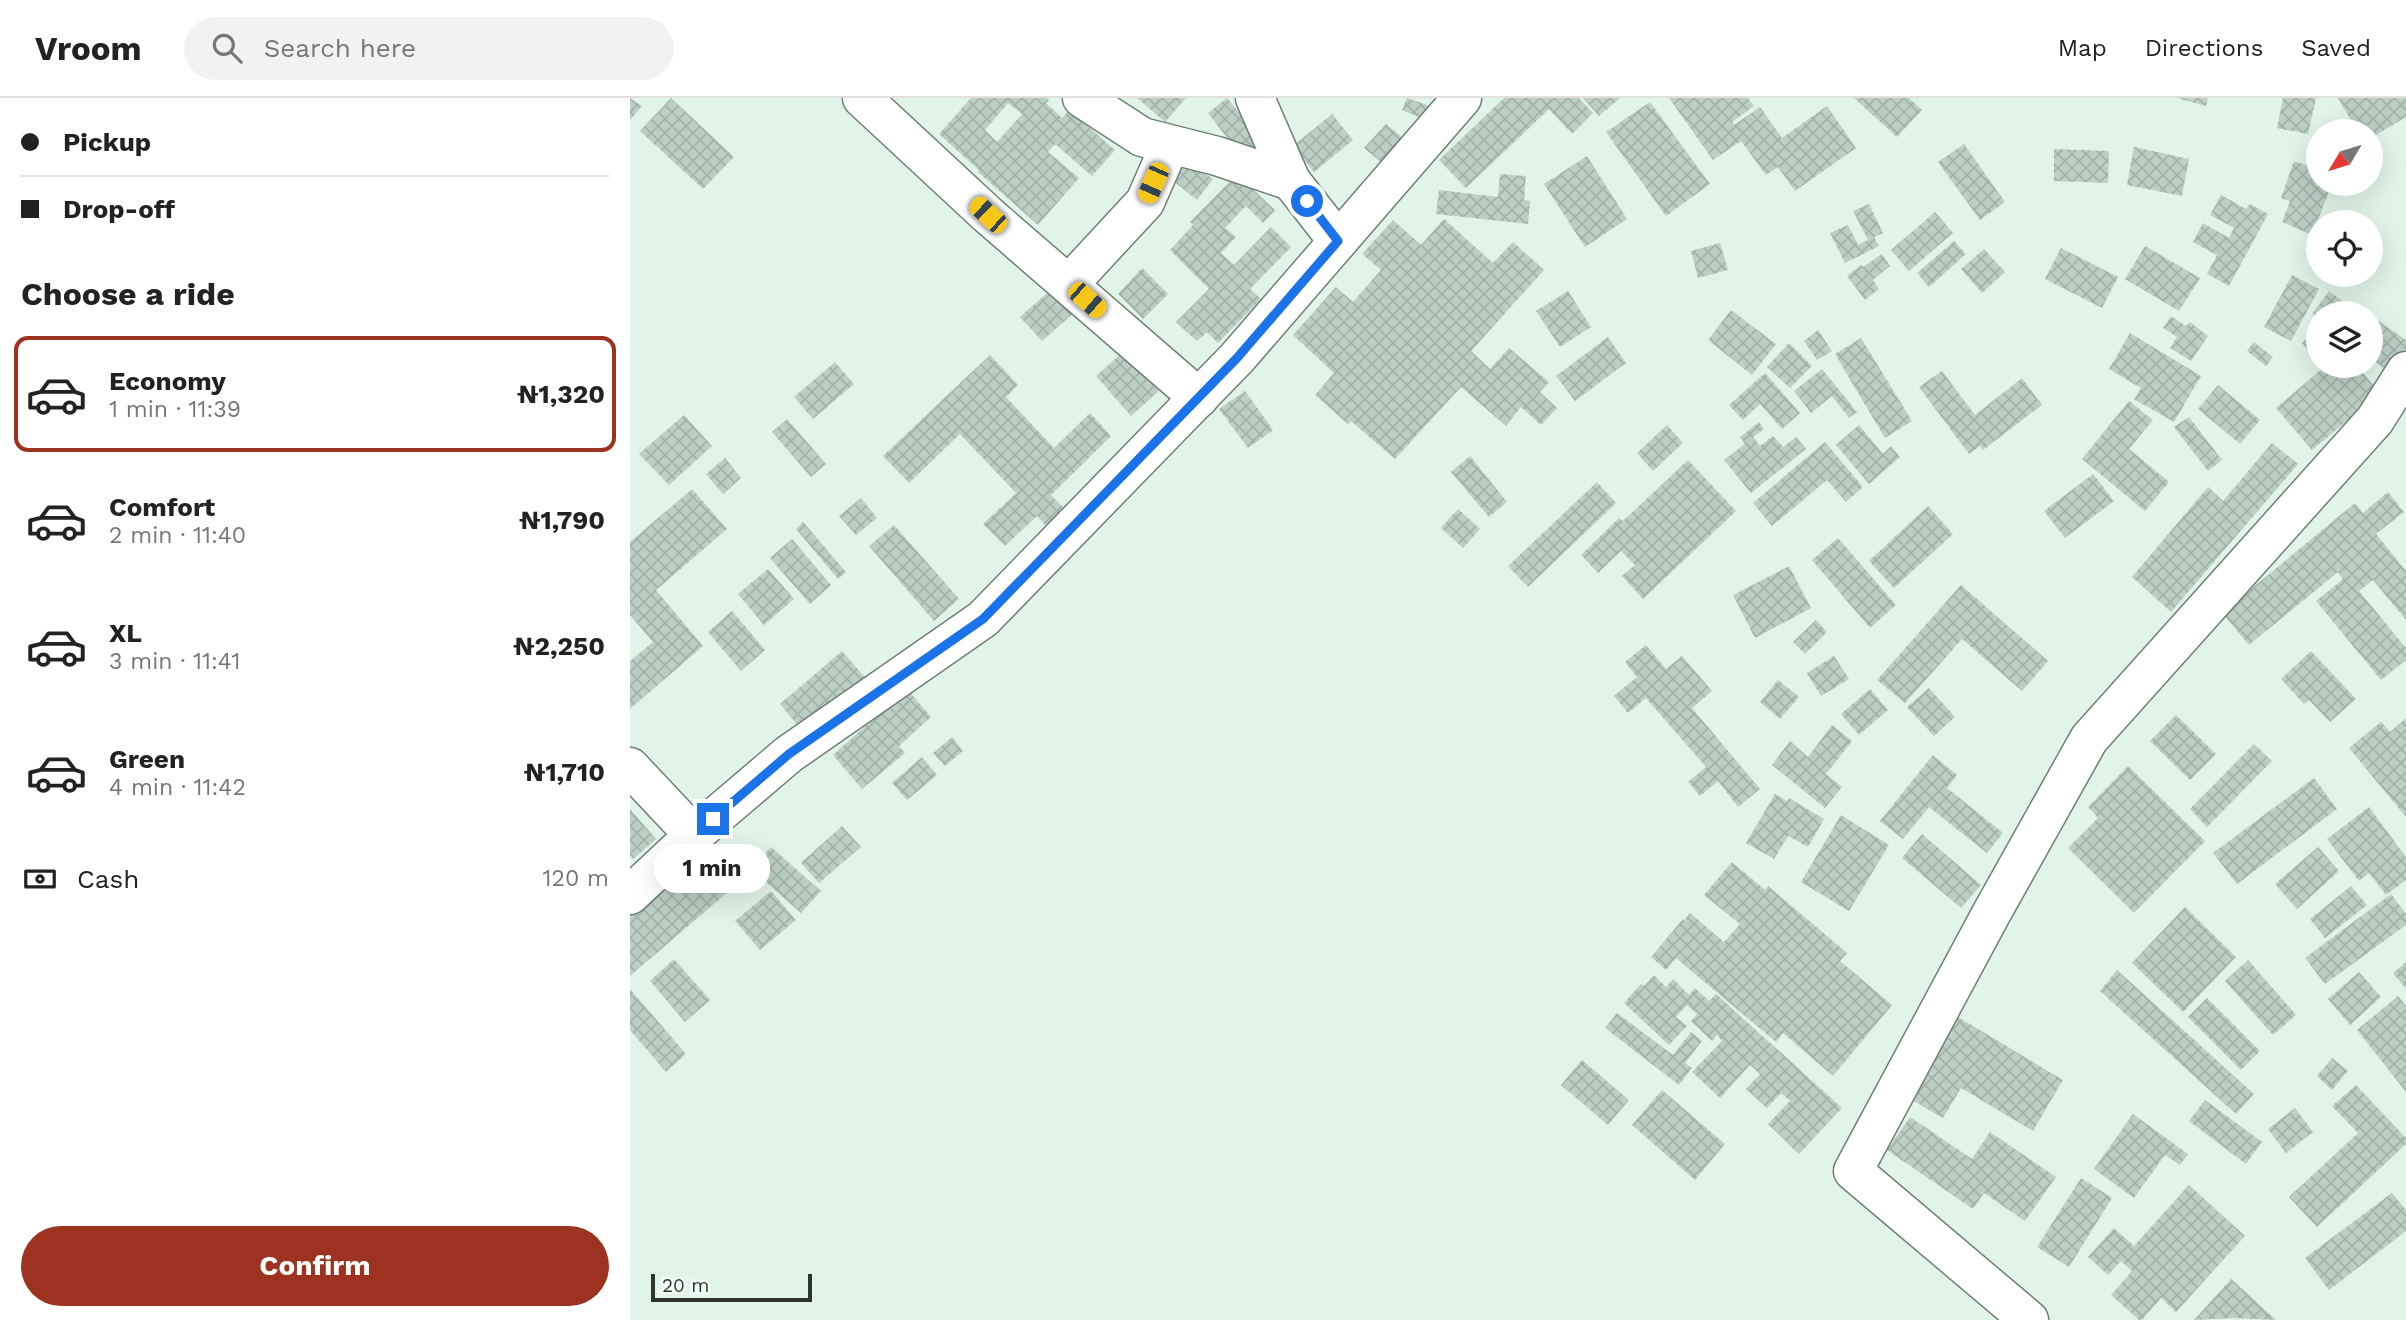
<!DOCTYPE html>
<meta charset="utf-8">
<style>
body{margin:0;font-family:"Work Sans",sans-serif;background:#f2f2f2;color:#222;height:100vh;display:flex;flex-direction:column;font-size:26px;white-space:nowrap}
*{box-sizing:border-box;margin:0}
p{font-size:23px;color:#767676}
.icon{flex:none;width:38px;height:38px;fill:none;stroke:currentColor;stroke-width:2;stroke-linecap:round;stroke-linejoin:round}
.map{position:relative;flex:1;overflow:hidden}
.details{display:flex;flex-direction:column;background:#fff;width:630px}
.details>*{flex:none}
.hud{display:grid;align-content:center;height:154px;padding:0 21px;background:#fff}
.needle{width:46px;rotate:232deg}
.fabs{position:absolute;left:1676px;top:21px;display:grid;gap:14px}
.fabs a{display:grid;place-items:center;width:77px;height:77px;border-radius:50%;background:#fff;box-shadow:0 7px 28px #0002;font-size:35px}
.scale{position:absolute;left:21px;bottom:18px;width:161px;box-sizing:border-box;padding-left:7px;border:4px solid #2e3531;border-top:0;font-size:19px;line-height:24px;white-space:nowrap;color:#2e3531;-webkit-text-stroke:5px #f3fff9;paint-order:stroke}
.end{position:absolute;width:32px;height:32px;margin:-16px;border:9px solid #1a73e8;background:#fff;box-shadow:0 0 0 4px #fff}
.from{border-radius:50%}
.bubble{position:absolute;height:49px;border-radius:24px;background:#fff;box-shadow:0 7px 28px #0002;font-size:23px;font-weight:700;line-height:49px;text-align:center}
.car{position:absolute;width:21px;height:42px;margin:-21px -10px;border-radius:9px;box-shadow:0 0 5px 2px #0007;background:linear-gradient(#f5c518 24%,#345 0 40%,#f5c518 0 76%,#345 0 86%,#f5c518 0)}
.hud b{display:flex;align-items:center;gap:24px;height:66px;font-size:26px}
.hud b+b{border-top:2px solid #e0e0e0}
.hud i{width:18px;height:18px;background:#222}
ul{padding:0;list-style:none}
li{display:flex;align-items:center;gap:21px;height:116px;margin:0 14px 10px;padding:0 7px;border:4px solid transparent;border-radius:14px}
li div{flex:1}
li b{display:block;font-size:26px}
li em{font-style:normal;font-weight:700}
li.current{border-color:#9c321f}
li>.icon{width:63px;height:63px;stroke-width:1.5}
h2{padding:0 21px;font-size:32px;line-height:84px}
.pay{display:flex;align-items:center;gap:18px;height:77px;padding:0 21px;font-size:26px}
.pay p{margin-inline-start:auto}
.button{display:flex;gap:14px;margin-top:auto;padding:14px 21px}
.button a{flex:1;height:80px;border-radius:42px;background:#9c321f;color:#fff;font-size:28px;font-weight:700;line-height:80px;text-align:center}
header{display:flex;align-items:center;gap:42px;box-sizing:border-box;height:98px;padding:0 35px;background:#fff;border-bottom:2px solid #e0e0e0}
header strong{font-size:33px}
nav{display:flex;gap:38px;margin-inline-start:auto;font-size:24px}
.search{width:490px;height:63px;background:#f2f2f2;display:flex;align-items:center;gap:18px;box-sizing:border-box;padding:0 24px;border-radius:38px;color:#767676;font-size:26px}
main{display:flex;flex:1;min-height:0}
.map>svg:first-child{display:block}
.building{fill:url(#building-cross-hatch);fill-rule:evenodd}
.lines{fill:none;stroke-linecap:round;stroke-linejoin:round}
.minor-casing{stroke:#6e8076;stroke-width:41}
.minor{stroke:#fff;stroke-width:38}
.route{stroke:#1a73e8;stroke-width:9}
</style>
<header>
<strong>Vroom</strong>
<div class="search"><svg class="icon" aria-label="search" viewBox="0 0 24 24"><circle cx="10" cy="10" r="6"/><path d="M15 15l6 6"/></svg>Search here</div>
<nav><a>Map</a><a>Directions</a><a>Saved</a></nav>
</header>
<main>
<section class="details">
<div class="hud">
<b><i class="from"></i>Pickup</b>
<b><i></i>Drop-off</b>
</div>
<h2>Choose a ride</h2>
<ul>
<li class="current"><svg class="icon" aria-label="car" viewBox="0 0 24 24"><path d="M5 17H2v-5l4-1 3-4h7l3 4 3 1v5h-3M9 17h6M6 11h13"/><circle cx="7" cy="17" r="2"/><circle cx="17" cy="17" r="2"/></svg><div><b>Economy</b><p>1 min · 11:39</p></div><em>₦1,320</em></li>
<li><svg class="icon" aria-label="car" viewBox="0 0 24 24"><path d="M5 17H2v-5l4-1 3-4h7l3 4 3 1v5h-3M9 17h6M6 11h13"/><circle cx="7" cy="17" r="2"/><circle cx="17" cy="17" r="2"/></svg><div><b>Comfort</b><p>2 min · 11:40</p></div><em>₦1,790</em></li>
<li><svg class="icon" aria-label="car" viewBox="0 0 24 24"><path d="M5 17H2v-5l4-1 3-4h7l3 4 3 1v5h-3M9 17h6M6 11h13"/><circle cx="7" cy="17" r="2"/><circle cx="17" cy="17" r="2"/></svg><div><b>XL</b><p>3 min · 11:41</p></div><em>₦2,250</em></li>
<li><svg class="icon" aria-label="car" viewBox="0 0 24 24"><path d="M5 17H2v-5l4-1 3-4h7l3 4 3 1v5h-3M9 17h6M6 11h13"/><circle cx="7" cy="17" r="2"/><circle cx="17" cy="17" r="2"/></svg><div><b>Green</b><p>4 min · 11:42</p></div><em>₦1,710</em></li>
</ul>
<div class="pay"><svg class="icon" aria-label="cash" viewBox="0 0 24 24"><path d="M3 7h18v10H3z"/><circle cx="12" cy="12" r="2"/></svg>Cash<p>120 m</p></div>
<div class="button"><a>Confirm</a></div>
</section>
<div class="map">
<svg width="1776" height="1222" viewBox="0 0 1776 1222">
<defs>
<pattern id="building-cross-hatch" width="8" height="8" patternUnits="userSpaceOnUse" patternTransform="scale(1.75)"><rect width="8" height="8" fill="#bccfc5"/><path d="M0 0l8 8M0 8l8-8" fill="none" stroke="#a2b2aa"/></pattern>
</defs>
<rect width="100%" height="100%" fill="#e1f4e9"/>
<g class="building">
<path d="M0,0L12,8L0,22Z"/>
<path d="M41,0L104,59L73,91L10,33Z"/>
<path d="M341,0H416L419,2L416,5L432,20L439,12L485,52L462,78L425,46L418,54L449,80L408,127L348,74L349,72L309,36ZM378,5L392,16L367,44L355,32Z"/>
<path d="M507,0H556L535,24Z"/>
<path d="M597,0L635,46L614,62L578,15Z"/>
<path d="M777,0L800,8L794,21L772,12Z"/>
<path d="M874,0H949L963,15L942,36L919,11L836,90L809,62Z"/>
<path d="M953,0H990L969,18Z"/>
<path d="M1039,0H1118L1124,8L1102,24L1104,27L1130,9L1152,40L1197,8L1226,50L1165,93L1148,69L1136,77L1111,43L1083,62Z"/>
<path d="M1224,0H1279L1292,12L1267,39Z"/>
<path d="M1547,0H1578L1576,8Z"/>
<path d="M1653,0H1686L1678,36L1647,30Z"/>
<path d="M1708,0H1776V19L1741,40V33H1727Z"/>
<path d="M1020,4L1080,86L1036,118L976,34Z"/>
<path d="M702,16L723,42L684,74L663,48Z"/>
<path d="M756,26L774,41L752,65L734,50Z"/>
<path d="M1334,46L1375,104L1350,122L1308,64Z"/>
<path d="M1504,49L1559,61L1552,98L1497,87Z"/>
<path d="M1424,51L1479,53L1478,85L1424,83Z"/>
<path d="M552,58L583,81L567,102L537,78Z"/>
<path d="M957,58L997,121L955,149L914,86Z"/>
<path d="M1664,63L1689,71V86H1702L1682,137L1652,124L1660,103L1651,100Z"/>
<path d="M607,76L645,112L633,125L616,108L595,130L606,139L591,155L604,167L641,129L661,149L620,191L631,201L588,245L577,234L567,243L546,224L579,191L540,152L563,127L560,124Z"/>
<path d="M870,76L896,78L894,102L900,103L898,126L806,116L809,92L868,99Z"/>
<path d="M1591,97L1616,111L1620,106L1638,116L1599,188L1577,176L1587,157L1563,144L1573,125L1599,140L1604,130L1580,117Z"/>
<path d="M1239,106L1253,135L1244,139L1249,148L1215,165L1200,135L1218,127L1228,147L1238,142L1223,113Z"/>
<path d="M1305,114L1323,135L1279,173L1261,152Z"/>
<path d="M814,121L863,165L883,144L914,172L841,253L860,271L879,250L919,284L910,294L927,310L911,327L891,309L876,328L831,289L765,361L721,323L718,326L685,297L704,275L663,237L706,189L723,204L751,172L732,156L763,122L791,147Z"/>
<path d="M1324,143L1336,156L1299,189L1287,175Z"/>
<path d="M1090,145L1098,172L1068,180L1061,153Z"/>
<path d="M1515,148L1570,180L1549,213L1495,181Z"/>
<path d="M1431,150L1488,179L1472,210L1415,181Z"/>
<path d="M1354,151L1375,174L1352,195L1331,171Z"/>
<path d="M1252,156L1260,168L1243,182L1249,191L1235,202L1217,178L1231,167L1233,169Z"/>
<path d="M512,170L538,196L513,221L488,196Z"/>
<path d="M1662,177L1689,191L1661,243L1634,229Z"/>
<path d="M425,188L447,212L412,243L390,219Z"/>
<path d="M938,193L961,229L930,249L906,213Z"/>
<path d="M1699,193L1715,205L1708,215H1689V220L1682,216Z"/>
<path d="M1726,208L1737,215H1721Z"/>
<path d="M1101,212L1146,246L1122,277L1078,242Z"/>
<path d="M1541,218L1556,228L1560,224L1578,238L1561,263L1540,250L1547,239L1533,230Z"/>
<path d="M1741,218L1776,242V251L1760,274L1741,261Z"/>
<path d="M1689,231V265L1672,245Z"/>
<path d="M1188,232L1202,253L1187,262L1174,243Z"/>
<path d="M1500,235L1571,278L1544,324L1504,301L1511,290L1479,271Z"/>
<path d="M978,239L996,265L945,303L926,278Z"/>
<path d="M1231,240L1282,323L1255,340L1205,256Z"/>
<path d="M1624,244L1643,259L1636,268L1617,253Z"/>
<path d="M1159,245L1182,268L1160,290L1137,269Z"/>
<path d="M494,253L529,293L501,318L466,278Z"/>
<path d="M360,257L388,287L376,299L424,350L460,315L481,338L421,397L435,411L417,429L407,418L375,448L353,426L386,395L330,336L279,385L253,358Z"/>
<path d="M205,264L224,286L183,321L164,299Z"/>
<path d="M1691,268H1721L1707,280L1709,281L1727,268L1750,295L1682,352L1646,310L1693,270Z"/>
<path d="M1192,271L1227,314L1219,320L1202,298L1181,315L1164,293Z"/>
<path d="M1312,273L1345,317L1392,280L1412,307L1353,352L1350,348L1339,356L1289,289Z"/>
<path d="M1135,275L1170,315L1152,331L1130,306L1113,322L1099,307Z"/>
<path d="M1588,287L1630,322L1610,346L1568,311Z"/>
<path d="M615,293L643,332L618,350L589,311Z"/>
<path d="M1499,303L1523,322L1499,351L1539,384L1515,413L1452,361Z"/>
<path d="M54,317L82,348L39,387L9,356Z"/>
<path d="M1559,319L1592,362L1578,373L1544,329Z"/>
<path d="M157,321L196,366L181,379L142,334Z"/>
<path d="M1129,324L1134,331L1123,339L1130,348L1143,338L1153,349L1166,339L1176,351L1121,395L1094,362L1115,346L1110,339Z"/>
<path d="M1037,327L1053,345L1023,373L1007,355Z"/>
<path d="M1229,327L1253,356L1261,348L1270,359L1239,386L1206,347Z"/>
<path d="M1195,344L1233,389L1216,404L1197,382L1142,428L1123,405Z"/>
<path d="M1642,345L1668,366L1541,514L1502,479L1578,389L1593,403Z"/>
<path d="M840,358L877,404L859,419L821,374Z"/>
<path d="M95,360L111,380L93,396L76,376Z"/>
<path d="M1058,362L1106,413L1013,501L992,478L1005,467L991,453L968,475L951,457L989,420L993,423Z"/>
<path d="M1463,376L1484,403L1435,440L1414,413Z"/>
<path d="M967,384L986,405L898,489L878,468Z"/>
<path d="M62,391L97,431L26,492L73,548L0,611V563L23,544L0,517V444Z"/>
<path d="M1758,394L1774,414L1746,436L1776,473V522L1743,482L1729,493L1776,550V562L1751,582L1686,503L1713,481L1708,474L1619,547L1592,515L1725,405L1733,415Z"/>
<path d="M231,400L247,420L226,437L209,418Z"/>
<path d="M1298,408L1323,436L1264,490L1239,463Z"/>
<path d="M828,411L850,431L833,450L811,430Z"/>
<path d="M173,424L216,474L208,481L166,431Z"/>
<path d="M264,427L329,501L304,523L239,448Z"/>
<path d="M1208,440L1266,507L1240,530L1182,462Z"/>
<path d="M162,441L201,487L180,506L140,460Z"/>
<path d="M1159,468L1181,510L1125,540L1103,497Z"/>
<path d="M138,471L164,501L134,527L108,496Z"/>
<path d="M1331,487L1418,563L1392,593L1332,541L1275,605L1247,582Z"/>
<path d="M102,513L135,552L111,573L78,534Z"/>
<path d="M1186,522L1197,534L1175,556L1163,544Z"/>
<path d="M1016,547L1036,571L1052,558L1082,593L1062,610L1130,691L1108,709L1088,683L1070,698L1058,684L1076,669L1016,600L998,615L984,598L1007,579L995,564Z"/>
<path d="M212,553L237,582L175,636L150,606Z"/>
<path d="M1681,553L1726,601L1700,624L1679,602L1674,606L1651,581Z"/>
<path d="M1204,558L1219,581L1191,598L1177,575Z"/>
<path d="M1148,582L1169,599L1150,621L1130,604Z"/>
<path d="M1299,590L1325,619L1304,638L1277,609Z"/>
<path d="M277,591L301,619L269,648L275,655L232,691L203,657Z"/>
<path d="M1240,591L1258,612L1229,637L1211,616Z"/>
<path d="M1546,617L1586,656L1560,682L1520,643Z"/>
<path d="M1776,620V719L1719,650L1751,624L1760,634Z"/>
<path d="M1202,627L1222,643L1196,676L1212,689L1195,710L1142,667L1160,643L1178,659Z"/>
<path d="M322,639L333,653L315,668L303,655Z"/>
<path d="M1624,646L1642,663L1577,729L1560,711Z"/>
<path d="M1303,657L1327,677L1317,690L1373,735L1357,755L1299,709L1273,741L1250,723Z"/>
<path d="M292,659L307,677L277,702L262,685Z"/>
<path d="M1498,668L1575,743L1504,815L1438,750L1468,720L1458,709Z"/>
<path d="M1684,680L1707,711L1607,786L1583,755Z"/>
<path d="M1145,696L1157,703L1159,700L1194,721L1178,749L1158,738L1144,761L1116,745Z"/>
<path d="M1739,709L1776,759V782L1756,797L1739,775L1729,783L1697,741Z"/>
<path d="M0,711L26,741L3,761L0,757Z"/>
<path d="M1211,717L1259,747L1219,813L1171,784Z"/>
<path d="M212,728L231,749L189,785L171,765Z"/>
<path d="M1292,736L1351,787L1331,810L1272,760Z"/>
<path d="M141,749L191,793L171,815L121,771Z"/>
<path d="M1688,749L1709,773L1667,811L1645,786Z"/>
<path d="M67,757L99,793L0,878V815Z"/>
<path d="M1102,764L1135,792L1138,788L1217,855L1210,863L1262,907L1203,978L1153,935L1146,944L1046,860L1036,872L1021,859L1053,821L1054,823L1060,815L1094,844L1110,826L1074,797Z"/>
<path d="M1721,788L1737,807L1695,840L1680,821Z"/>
<path d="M141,793L166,822L130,852L105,823Z"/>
<path d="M1761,796L1776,816V827L1695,886L1675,860Z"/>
<path d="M1555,809L1606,859L1553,914L1502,865Z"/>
<path d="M44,861L80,902L55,924L20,883Z"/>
<path d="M1618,862L1666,917L1643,937L1595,883Z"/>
<path d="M1776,864V891L1763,875Z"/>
<path d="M1487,872L1624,996L1606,1016L1470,893Z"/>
<path d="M1729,874L1751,899L1720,927L1698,901Z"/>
<path d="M1024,877L1036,889L1043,881L1059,897L1065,890L1079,903L1086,896L1212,1010L1169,1056L1138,1026L1160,1003L1151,995L1137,1010L1116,991L1130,976L1120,967L1090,1000L1062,974L1092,943L1087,937L1082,943L1061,923L1067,916L1057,907L1046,919L1057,928L1039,947L994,905L1011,886L1014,888Z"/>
<path d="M0,891L56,956L36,974L0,932Z"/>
<path d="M1768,898L1776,908V994L1727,932Z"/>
<path d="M1577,900L1630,953L1611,972L1558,919Z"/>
<path d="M987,915L1043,957L1061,934L1072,943L1055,965L1062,970L1049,987L975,930Z"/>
<path d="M1328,919L1433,982L1403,1033L1331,990L1313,1020L1280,1001Z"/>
<path d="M1702,960L1718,973L1702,992L1687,978Z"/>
<path d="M952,962L999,1002L978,1027L931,987Z"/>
<path d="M1726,987L1776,1040V1046L1687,1129L1659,1099L1728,1035L1702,1008Z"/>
<path d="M1032,992L1095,1046L1065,1082L1002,1027Z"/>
<path d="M1575,1002L1632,1044L1616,1066L1559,1023Z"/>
<path d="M1665,1010L1683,1034L1656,1055L1638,1031Z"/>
<path d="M1503,1016L1558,1056L1550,1067L1535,1057L1504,1100L1464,1071Z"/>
<path d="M1280,1019L1342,1061L1360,1034L1426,1079L1395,1123L1354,1095L1343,1111L1257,1052Z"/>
<path d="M1451,1080L1482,1100L1439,1169L1407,1149Z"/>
<path d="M1559,1087L1615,1138L1546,1214L1531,1200L1512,1222H1509L1481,1197L1502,1173L1491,1163L1478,1177L1458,1159L1484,1130L1504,1148Z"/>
<path d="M1762,1095L1776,1112V1133L1699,1192L1675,1160Z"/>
<path d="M1601,1181L1622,1200L1646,1222L1604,1220L1564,1222Z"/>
</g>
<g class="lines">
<defs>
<g id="minor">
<path d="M232,0L358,117L569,300"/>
<path d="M452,0L512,39L587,58L661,83"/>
<path d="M625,0L661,83L708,143"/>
<path d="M439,186L515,104L540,47"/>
<path d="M0,669L64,737L0,797"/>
<path d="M64,737L159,656L353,521L607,260L832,0"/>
<path d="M1399,1222L1223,1073L1361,816L1459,641L1745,322L1776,273"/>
</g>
</defs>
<use href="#minor" class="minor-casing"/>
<use href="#minor" class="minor"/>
</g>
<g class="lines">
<path class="route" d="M83,721L159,656L353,521L607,260L708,143L677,103"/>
</g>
</svg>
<div class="fabs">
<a><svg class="needle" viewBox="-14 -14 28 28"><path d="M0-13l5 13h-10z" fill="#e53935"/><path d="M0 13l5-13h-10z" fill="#767676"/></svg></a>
<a><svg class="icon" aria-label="locate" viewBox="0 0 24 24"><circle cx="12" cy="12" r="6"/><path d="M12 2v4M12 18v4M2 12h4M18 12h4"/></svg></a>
<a><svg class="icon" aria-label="layers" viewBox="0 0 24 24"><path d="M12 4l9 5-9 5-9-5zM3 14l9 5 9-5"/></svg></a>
</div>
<div class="scale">20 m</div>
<i class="end from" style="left:677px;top:103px"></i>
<i class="end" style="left:83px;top:721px"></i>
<div class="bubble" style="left:24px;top:746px;width:116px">1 min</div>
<i class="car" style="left:523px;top:85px;rotate:204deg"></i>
<i class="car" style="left:358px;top:117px;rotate:313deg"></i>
<i class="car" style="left:457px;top:202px;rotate:131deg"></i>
</div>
</main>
